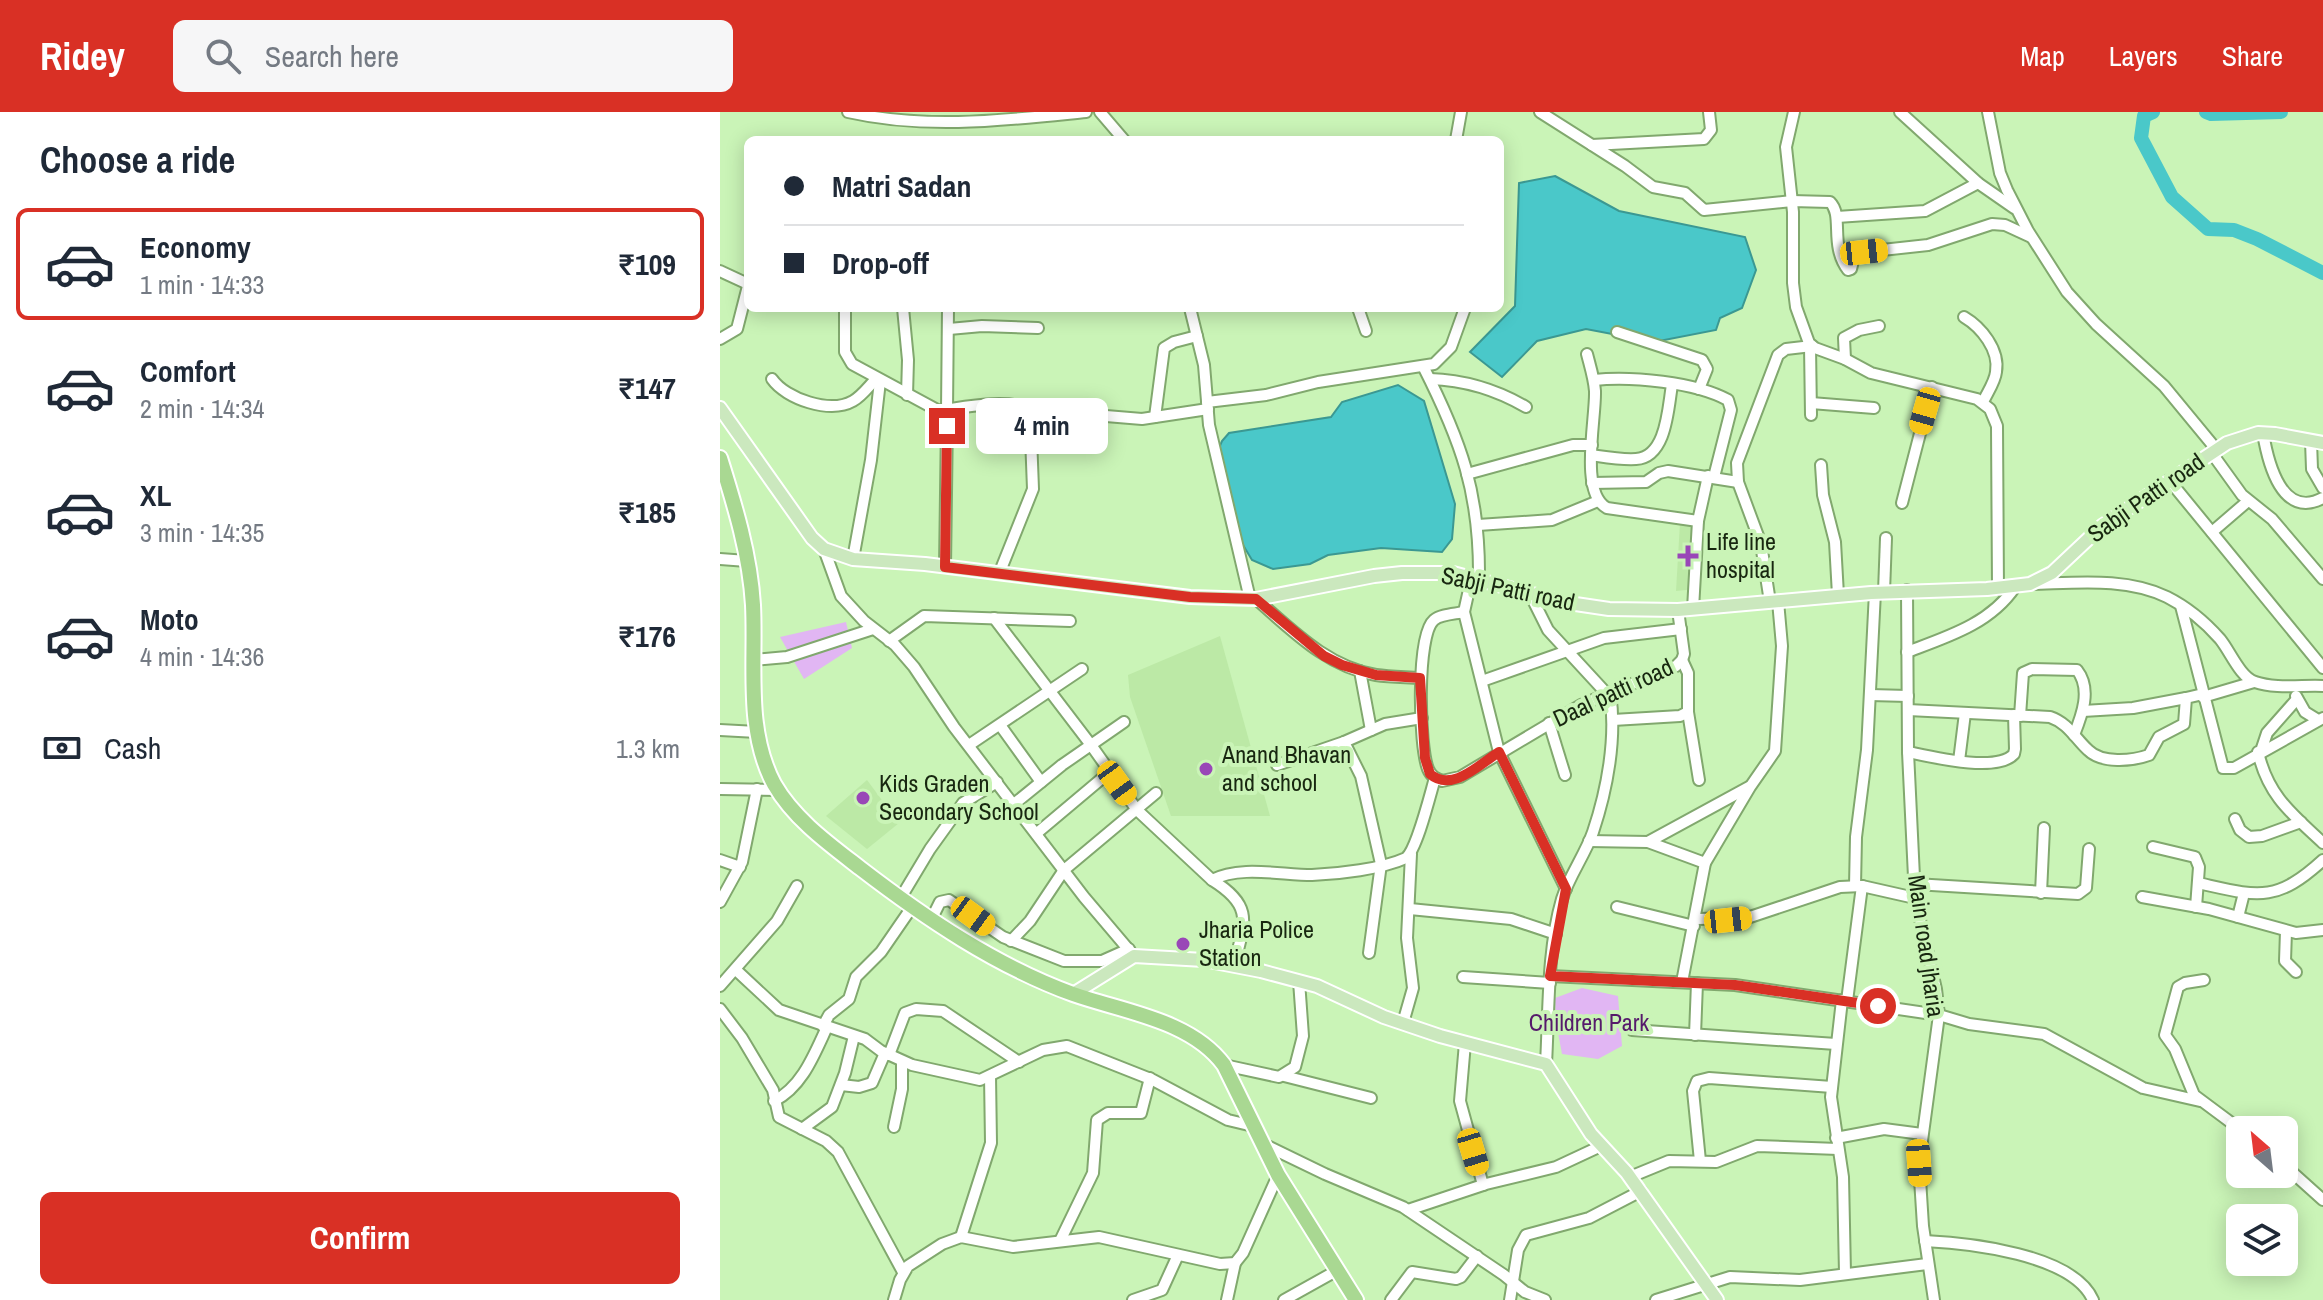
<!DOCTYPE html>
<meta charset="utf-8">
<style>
body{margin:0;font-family:"Archivo Narrow",sans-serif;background:#f6f6f7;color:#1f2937;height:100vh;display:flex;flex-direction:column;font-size:30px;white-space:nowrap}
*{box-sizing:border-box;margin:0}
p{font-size:26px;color:#747a83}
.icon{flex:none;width:44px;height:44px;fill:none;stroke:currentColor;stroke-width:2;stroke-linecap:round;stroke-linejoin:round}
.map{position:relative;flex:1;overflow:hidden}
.side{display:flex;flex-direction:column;background:#fff;width:720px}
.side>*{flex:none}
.hud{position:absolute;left:24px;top:24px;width:760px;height:176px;border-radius:12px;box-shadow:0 4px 20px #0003;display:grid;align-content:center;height:176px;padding:0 40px;background:#fff}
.needle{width:52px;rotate:332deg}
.fabs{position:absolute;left:1506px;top:1004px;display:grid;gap:16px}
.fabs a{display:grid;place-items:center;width:72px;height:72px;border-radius:12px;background:#fff;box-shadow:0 4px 20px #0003;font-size:40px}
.end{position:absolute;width:36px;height:36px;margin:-18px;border:10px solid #d93025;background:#fff;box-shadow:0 0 0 4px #fff}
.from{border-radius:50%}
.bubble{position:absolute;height:56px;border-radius:12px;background:#fff;box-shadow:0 4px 20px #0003;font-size:26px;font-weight:700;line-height:56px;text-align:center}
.car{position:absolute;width:24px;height:48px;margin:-24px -12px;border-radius:10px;box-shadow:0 0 6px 2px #0007;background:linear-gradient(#f5c518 24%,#345 0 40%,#f5c518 0 76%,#345 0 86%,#f5c518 0)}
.hud b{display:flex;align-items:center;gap:28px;height:76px;font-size:30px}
.hud b+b{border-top:2px solid #e0e1e3}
.hud i{width:20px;height:20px;background:#1f2937}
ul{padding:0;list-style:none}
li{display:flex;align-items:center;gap:24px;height:112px;margin:0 16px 12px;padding:0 24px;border:4px solid transparent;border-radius:12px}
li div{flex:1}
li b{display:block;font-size:30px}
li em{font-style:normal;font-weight:700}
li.active{border-color:#d93025}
li>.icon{width:72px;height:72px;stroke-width:1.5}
h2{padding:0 40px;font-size:36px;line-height:96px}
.pay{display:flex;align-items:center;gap:20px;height:88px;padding:0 40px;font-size:30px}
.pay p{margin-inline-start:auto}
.action{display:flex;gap:16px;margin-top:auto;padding:16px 40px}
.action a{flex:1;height:92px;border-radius:12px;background:#d93025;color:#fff;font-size:32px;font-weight:700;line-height:92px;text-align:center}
header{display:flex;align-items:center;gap:48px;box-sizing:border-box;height:112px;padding:0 40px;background:#d93025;color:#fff}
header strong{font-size:38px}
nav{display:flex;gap:44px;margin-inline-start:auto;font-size:28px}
.search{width:560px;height:72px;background:#f6f6f7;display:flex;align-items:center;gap:20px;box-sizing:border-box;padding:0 28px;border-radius:12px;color:#747a83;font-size:30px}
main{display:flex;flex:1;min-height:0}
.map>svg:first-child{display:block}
.built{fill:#bce9a6}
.green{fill:#e1b6f3}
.water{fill:#4ac8c9;stroke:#3b9892;stroke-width:2}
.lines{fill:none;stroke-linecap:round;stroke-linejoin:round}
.river{stroke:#4ac8c9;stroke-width:14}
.minor-casing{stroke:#81a86e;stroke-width:14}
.major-casing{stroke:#fff;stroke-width:16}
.highway-casing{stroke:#fff;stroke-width:18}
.minor{stroke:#fff;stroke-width:10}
.major{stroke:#cbe8be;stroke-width:12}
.highway{stroke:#a9d892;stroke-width:14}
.route{stroke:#d93025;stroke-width:10}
.poi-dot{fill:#9947b7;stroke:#caf4b7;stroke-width:3}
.labels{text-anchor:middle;stroke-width:8;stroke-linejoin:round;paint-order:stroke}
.street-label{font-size:24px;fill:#182710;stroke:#caf4b7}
.poi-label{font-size:24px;fill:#182710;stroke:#caf4b7;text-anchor:start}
.park-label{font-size:24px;fill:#561a6b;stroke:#caf4b7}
</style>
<header>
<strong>Ridey</strong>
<div class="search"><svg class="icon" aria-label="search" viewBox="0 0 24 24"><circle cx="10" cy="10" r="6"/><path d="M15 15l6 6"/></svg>Search here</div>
<nav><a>Map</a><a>Layers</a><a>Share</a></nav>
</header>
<main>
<section class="side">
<h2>Choose a ride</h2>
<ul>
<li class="active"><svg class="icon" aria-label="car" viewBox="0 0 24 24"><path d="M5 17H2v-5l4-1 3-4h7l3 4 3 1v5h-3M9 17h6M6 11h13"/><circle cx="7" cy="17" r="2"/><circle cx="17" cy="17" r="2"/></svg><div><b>Economy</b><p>1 min · 14:33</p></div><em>₹109</em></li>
<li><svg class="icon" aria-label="car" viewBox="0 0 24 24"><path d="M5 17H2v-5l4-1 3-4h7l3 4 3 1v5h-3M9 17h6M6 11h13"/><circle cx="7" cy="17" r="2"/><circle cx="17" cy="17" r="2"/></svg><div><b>Comfort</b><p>2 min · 14:34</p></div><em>₹147</em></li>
<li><svg class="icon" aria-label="car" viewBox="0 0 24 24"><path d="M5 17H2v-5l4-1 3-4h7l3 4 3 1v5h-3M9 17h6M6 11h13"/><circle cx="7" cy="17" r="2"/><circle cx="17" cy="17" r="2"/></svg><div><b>XL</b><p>3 min · 14:35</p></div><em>₹185</em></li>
<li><svg class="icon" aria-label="car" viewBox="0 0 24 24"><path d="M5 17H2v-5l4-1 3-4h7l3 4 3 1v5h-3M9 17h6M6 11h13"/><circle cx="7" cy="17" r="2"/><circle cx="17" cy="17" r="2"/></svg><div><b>Moto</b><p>4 min · 14:36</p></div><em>₹176</em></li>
</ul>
<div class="pay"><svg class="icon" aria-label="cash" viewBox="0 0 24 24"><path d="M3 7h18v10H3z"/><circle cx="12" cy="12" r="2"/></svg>Cash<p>1.3 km</p></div>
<div class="action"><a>Confirm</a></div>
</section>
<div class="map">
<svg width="1603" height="1188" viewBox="0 0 1603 1188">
<rect width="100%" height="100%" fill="#caf4b7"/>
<g class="built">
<path d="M960,411H980L976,477L956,479Z"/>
<path d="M500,524L550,704H451L410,585L408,563Z"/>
<path d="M147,668L179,711L147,737L106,704Z"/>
</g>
<g class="green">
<path d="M126,510L132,536L84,567L60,525Z"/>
<path d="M862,876L898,884L902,934L878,947L842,942L836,910L835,886Z"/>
</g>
<g class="water">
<path d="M835,64L899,99L1025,125L1036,158L1022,196L1000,206L996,218L934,230L866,217L817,229L782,265L750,240L795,194L799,71Z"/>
<path d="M678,273L704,289L735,392L732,427L722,440L661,436L608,443L590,452L553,457L532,448L517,423L493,350L502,329L509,321L611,305L622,290Z"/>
</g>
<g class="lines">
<g class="river">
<path d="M1433,0L1424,4L1421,26L1452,85L1488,117L1514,118L1537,127L1603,161"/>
<path d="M1486,0L1491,2L1561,0"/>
</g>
<defs>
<g id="minor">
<path d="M128,0C207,18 286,8 366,0"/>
<path d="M380,0L404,28"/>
<path d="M820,0L905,54L933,75L965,81L984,98L1072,89L1110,90C1124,104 1109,133 1128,158L1131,157L1134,145L1144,140L1208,133L1272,112L1285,113L1311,125"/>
<path d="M1074,0L1066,35L1073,100V171L1076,195L1089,231L1095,236L1125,247L1151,261L1257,287L1270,297L1277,314L1278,477"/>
<path d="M1180,0L1258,71L1294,96"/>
<path d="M1268,0L1280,61L1287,78L1308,119L1347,180L1376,212L1444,274L1496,337"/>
<path d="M736,28L741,0"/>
<path d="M872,33L984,27L991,18L989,0"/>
<path d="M1117,105L1205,99L1258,71"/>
<path d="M0,159L28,172"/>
<path d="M125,196V240L132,252L219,299L227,308L225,455"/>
<path d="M183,196L188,248L187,283"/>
<path d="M470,196L484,253L489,313L530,487"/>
<path d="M638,196L646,219"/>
<path d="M1244,205C1261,215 1280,238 1276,260C1275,270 1267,281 1263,290"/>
<path d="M229,217L262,214L318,216"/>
<path d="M897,220L982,248L987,257L979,277"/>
<path d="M0,227L17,217L28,174"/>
<path d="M1090,234L1091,303"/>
<path d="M867,242C870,254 874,266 875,279C876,307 859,381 887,396L978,409"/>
<path d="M1125,247L1124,226L1139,218L1159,214"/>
<path d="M703,254C741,329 760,381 759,467"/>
<path d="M52,267C66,287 110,302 133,289C142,284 149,274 156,267"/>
<path d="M710,267C743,268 777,278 806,295"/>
<path d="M874,268C911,264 975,270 1008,288L1011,298L994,365"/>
<path d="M487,290L546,283L598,270L714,252L731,235L745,196"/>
<path d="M1091,291L1154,296"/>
<path d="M227,298L228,196"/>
<path d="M219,299C241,295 292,286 310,298L313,377L279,462"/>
<path d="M338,300L422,307L488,297"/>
<path d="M435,305L444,236L454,230L477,224"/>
<path d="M1543,321C1548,351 1562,408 1603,386"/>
<path d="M1591,329L1592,357L1603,376"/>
<path d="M1491,340L1522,383L1552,407L1603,467"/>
<path d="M871,343C885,345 901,348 916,347C947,345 948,295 952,273"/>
<path d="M1101,353L1103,383L1115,430L1118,483"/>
<path d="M747,362L853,333H872"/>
<path d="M1449,368L1603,556"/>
<path d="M872,371L926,370L939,361L948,359L1018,370"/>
<path d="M1182,391L1212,275"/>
<path d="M758,413L832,408L878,389"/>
<path d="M1492,420L1528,389"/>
<path d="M104,437L121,484L144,509L175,533L194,555L234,615L364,785L414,844"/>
<path d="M0,447L27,449"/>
<path d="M133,447L151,348L160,269"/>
<path d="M752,464L744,500L779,640L846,777"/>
<path d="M1312,472C1356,471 1406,465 1447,485C1467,495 1485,510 1500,527C1510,539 1520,565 1535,570C1555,577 1582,573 1603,574"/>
<path d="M1187,478L1188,640L1195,786L1216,877L1219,903L1199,1051L1203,1114L1214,1188"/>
<path d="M1164,480L1166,426"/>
<path d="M810,482L828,518L887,582"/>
<path d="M536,487C572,518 607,555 656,563C670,565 686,565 700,566"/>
<path d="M1050,490L1041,432L1018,370L1017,351L1058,243L1066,237L1092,234"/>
<path d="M1461,494L1503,656H1514L1603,606"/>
<path d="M973,497L978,409L988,364"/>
<path d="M744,500C735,502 721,502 714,508C696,523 699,635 708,657C711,664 715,666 722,669L740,665L861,593L956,554L962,548L964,542L958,498"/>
<path d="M274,506L371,633L417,698L492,768C520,753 561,763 592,763C618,762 662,757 686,746C697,737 710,683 715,666"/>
<path d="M169,529L204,504L350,509"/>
<path d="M1187,540C1227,525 1270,512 1295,475"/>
<path d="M33,548L67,545L153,517"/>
<path d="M640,559L651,618"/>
<path d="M762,569L884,526L961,517"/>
<path d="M1150,583L1188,584"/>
<path d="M1576,584L1585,600L1598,608"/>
<path d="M1483,585L1534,570"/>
<path d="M1188,598L1330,605C1348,611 1355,626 1368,638C1382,652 1412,649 1429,643L1439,625L1464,612L1466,586L1483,582"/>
<path d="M1363,599L1413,596L1466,586"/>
<path d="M968,600L979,668"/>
<path d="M1300,604L1303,561L1312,557L1357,558C1372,577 1362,603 1354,623"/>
<path d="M893,608L960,604L968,600V561L962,548"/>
<path d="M829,611L845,663"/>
<path d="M280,613L321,670"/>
<path d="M0,618L37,620"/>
<path d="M624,630L641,664L661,752L649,841"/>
<path d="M249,633L362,557"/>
<path d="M1541,639L1547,621L1577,587"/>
<path d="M1188,640C1212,645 1277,661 1294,642L1295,637L1294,603"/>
<path d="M1538,640C1548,684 1572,702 1603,731"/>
<path d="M1239,649L1245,601"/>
<path d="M557,653L624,630L665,612L702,606"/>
<path d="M0,677L58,678"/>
<path d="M294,692L342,653L404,610"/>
<path d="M1515,707L1520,718L1529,725L1542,724L1581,710"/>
<path d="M317,721L386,663"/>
<path d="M869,729L928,730L985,751"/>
<path d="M928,730L1029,675"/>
<path d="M1433,735L1475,745L1479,755L1476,795"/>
<path d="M0,748L20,755"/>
<path d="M492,768C534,794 525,810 514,853"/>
<path d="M1478,771C1537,784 1555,792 1603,748"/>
<path d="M1195,772L1358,782L1366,776L1369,737"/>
<path d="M1135,774L1136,725L1147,638L1155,480"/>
<path d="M1321,781L1324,716"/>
<path d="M1422,785L1489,797L1576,821L1603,818"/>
<path d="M180,787L210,737L243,691L277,670"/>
<path d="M0,790L22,750L37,677"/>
<path d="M897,795L974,814"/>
<path d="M690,797L791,807L836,822"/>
<path d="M1518,805L1524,781"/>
<path d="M976,807L1027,806L1120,775L1142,774L1195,786"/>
<path d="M211,808L220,790L229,788L283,825L344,849H382L409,837"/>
<path d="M1566,819L1565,849L1576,860"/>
<path d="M291,829L310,809L344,758L436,681"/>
<path d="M16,858L59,898L145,927L161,939L192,953L260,968L323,938L347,934L433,968L508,1008L533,1014"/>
<path d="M830,864L1015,873L1219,903L1249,912L1324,922L1423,976L1480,989"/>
<path d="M743,865L830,871"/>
<path d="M1484,868L1465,871L1458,875L1445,923L1455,937L1474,983L1521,1018"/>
<path d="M962,870L985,751L1030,675L1055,639L1062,534L1058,489"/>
<path d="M0,874L57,809L77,774"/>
<path d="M1122,888L1111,985L1123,1065L1125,1161"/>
<path d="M1127,889L1142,774"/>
<path d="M0,897L22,926L53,978L59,1005L106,1029L118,1040L183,1160"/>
<path d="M683,911L693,876L687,826L691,742"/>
<path d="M103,914L109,903L129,887L136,865L161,840L192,795"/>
<path d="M912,918L1116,932"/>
<path d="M975,923L977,871"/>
<path d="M745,931L740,989L763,1073"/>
<path d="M169,943L185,901L196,897L223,899L299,950"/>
<path d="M826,952C829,898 827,839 842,787C849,764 865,743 873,720C887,678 897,626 890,581"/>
<path d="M504,953L559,965L575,955L583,924L579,869"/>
<path d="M564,964L651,986"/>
<path d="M121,973L139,975L152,971L165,941"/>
<path d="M54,989C82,975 94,943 107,915"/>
<path d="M174,1015L182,977V950"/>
<path d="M82,1017L112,995L125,961L134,924"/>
<path d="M1116,1026L1164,1017L1202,1022"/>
<path d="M543,1032L605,1062L683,1095L784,1163L805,1180L825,1188"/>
<path d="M980,1049L973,979L977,969L989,966L1112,975"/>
<path d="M1564,1053L1603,1088"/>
<path d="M910,1065L949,1049L996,1050L1037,1034L1118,1037"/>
<path d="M688,1098L766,1072L836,1055L881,1034"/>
<path d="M241,1125L271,1031L270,964"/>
<path d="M340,1129L373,1061L377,1008L388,1001H421L430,966"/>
<path d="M1205,1129C1248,1131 1353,1142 1373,1188"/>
<path d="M174,1188L180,1168L188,1154L222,1132L241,1125L293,1135L379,1125L500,1152L515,1151L523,1141L558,1063"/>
<path d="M413,1188L442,1178L458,1143"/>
<path d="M507,1188L515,1151"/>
<path d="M564,1188L618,1158"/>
<path d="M671,1188L692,1160L736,1167L741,1165L757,1144"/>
<path d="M790,1188L798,1138L806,1123L869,1106L921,1079"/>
<path d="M936,1188L1010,1165L1080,1168L1207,1152"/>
</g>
<g id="major">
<path d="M0,296L92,426L104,437L133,447L205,452L470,485L536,487L654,464L682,461H733L842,490L889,497L958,498L1151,481L1267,477L1310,472L1332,461L1382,414L1507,331L1538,321L1555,322L1603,331"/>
<path d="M353,882L414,844L484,848L541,859L597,874L664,905L720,924L826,952L871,1022L907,1061L997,1188"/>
</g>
<path id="highway" d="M0,346C15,394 30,443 33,493C36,553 25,617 54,672C74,707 109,732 140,756C205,806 276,854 353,882C404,900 471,908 504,953L558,1063L636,1188"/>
</defs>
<use href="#minor" class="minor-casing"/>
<use href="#major" class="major-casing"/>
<use href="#highway" class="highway-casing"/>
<use href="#minor" class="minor"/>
<use href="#major" class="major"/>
<use href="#highway" class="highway"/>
</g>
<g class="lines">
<path class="route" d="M227,314L225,455L470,485L536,487L604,544L622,553L656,563L700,566L705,646L710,662C732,681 760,652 779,640L846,777L830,864L1015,873L1158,894"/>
</g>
<g class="poi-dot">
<path d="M964 432h8v8h8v8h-8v8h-8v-8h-8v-8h8z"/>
<circle cx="486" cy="657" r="8"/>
<circle cx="143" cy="686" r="8"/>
<circle cx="463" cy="832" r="8"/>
</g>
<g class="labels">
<g class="street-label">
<text transform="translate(1426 386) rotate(-35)" y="8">Sabji Patti road</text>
<text transform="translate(788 477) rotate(12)" y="8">Sabji Patti road</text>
<text transform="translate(893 581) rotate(-25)" y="8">Daal patti road</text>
<text transform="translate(1206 834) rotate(82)" y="8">Main road jharia</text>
</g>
<g class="poi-label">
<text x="986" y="438">Life line<tspan x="986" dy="28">hospital</tspan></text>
<text x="502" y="651">Anand Bhavan<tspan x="502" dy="28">and school</tspan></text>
<text x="159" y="680">Kids Graden<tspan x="159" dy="28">Secondary School</tspan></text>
<text x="479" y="826">Jharia Police<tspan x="479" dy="28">Station</tspan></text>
</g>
<g class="park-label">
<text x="869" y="919">Children Park</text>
</g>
</g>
</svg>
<div class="fabs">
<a><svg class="needle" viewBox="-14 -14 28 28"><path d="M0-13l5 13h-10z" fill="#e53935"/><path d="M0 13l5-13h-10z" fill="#747a83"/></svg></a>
<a><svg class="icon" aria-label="layers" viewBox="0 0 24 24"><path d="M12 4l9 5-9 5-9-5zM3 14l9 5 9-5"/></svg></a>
</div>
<i class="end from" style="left:1158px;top:894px"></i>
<i class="end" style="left:227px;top:314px"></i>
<div class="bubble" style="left:256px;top:286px;width:132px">4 min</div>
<i class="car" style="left:1144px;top:140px;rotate:84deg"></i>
<i class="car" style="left:1205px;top:299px;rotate:196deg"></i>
<i class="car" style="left:397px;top:671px;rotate:144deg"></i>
<i class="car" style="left:253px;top:804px;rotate:126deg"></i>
<i class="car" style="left:1008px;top:808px;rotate:84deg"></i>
<i class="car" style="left:753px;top:1040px;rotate:163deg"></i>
<i class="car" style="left:1199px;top:1051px;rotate:176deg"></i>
<div class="hud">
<b><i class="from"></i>Matri Sadan</b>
<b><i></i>Drop-off</b>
</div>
</div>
</main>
